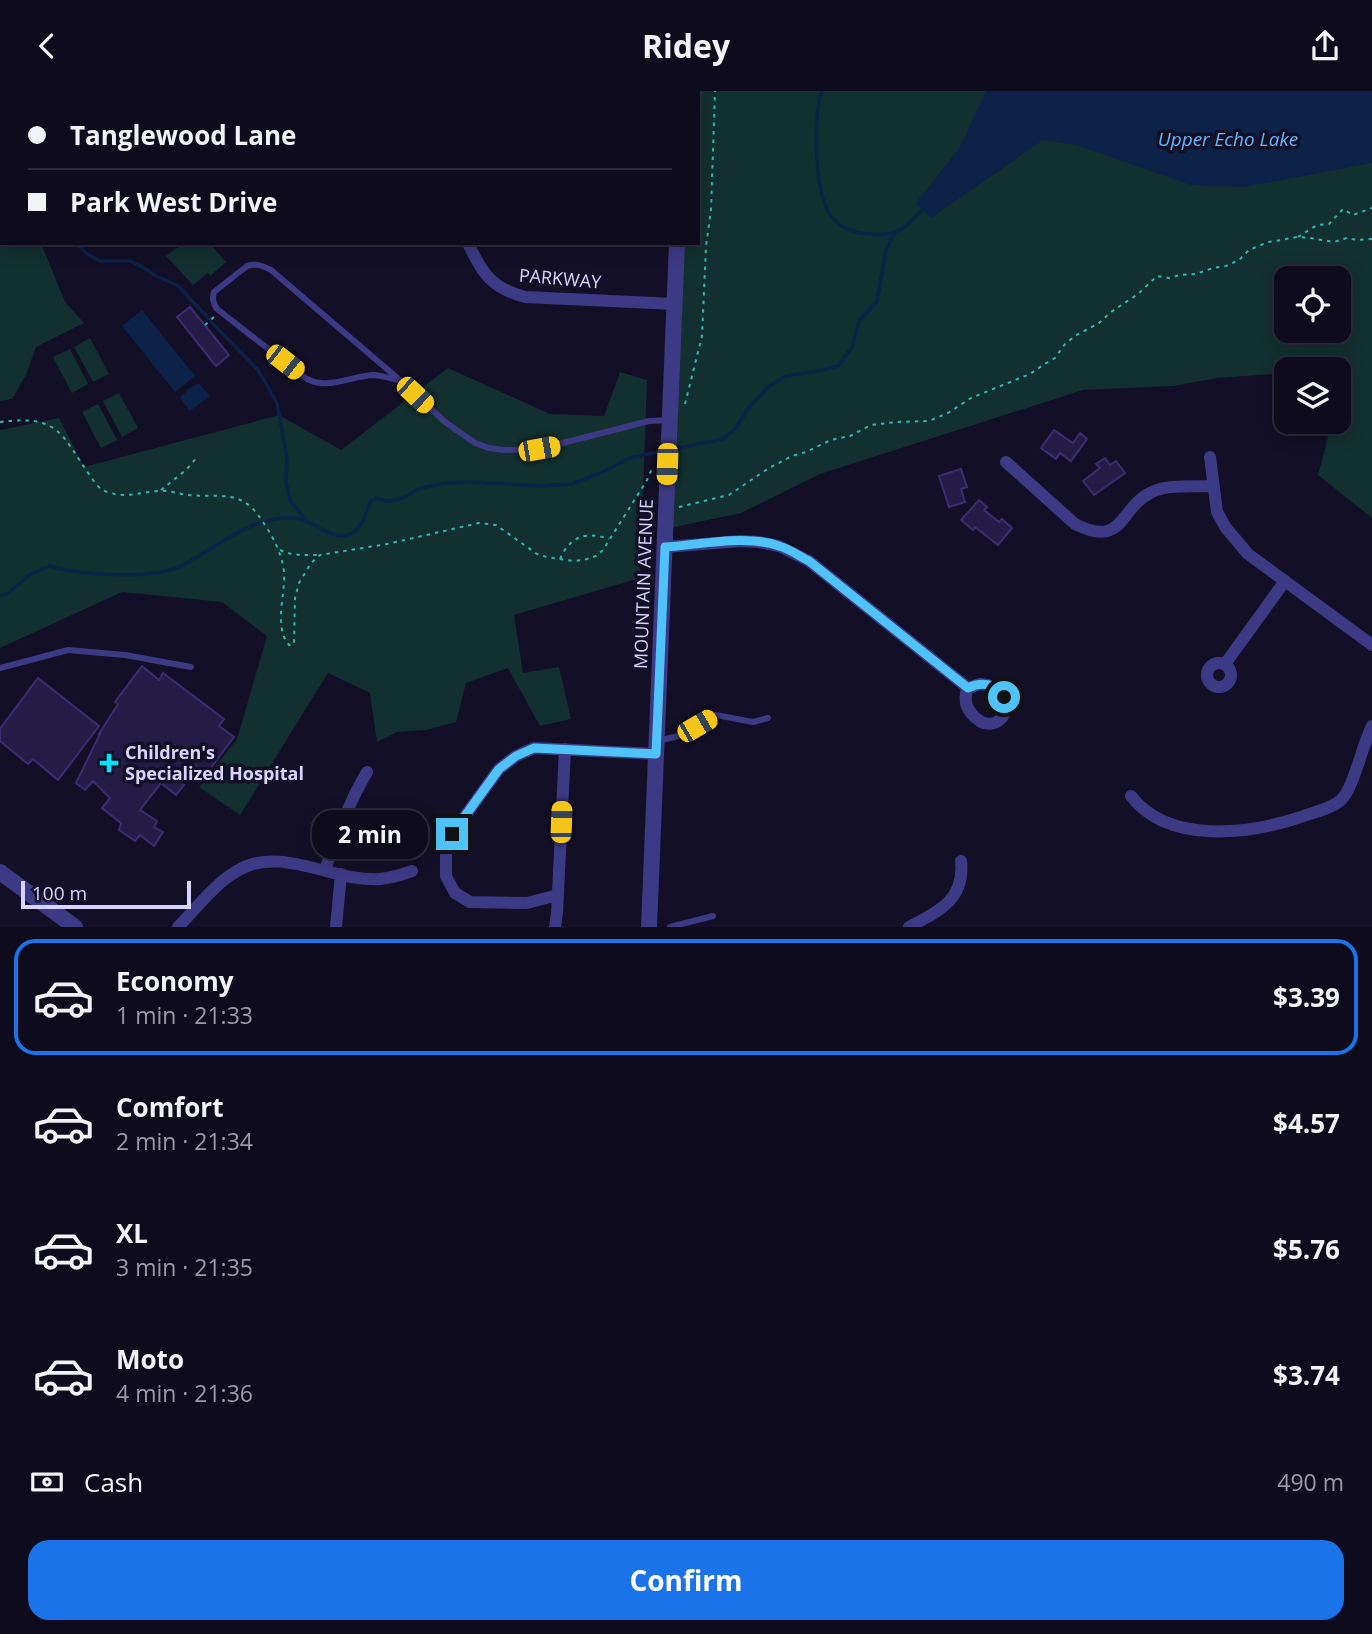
<!DOCTYPE html>
<meta charset="utf-8">
<style>
body{margin:0;font-family:"Open Sans",sans-serif;background:#171425;color:#f1f3f6;height:100vh;display:flex;flex-direction:column;font-size:26px;white-space:nowrap}
*{box-sizing:border-box;margin:0}
p{font-size:23px;color:#9b9ba3}
.icon{flex:none;width:38px;height:38px;fill:none;stroke:currentColor;stroke-width:2;stroke-linecap:round;stroke-linejoin:round}
.map{position:relative;height:836px;overflow:hidden}
.sheet{display:flex;flex-direction:column;background:#0e0b1c;flex:1}
.sheet>*{flex:none}
.hud{position:absolute;left:0px;top:0px;width:700px;height:154px;box-shadow:0 4px 18px #0003,0 0 0 2px #2e2b3b;display:grid;align-content:center;height:154px;padding:0 28px;background:#0e0b1c}
.tools{position:absolute;left:1274px;top:175px;display:grid;gap:14px}
.tools a{display:grid;place-items:center;width:77px;height:77px;border-radius:14px;background:#0e0b1c;box-shadow:0 4px 18px #0003,0 0 0 2px #2e2b3b;font-size:35px}
.scale{position:absolute;left:21px;bottom:18px;width:170px;box-sizing:border-box;padding-left:7px;border:4px solid #d9d4ff;border-top:0;font-size:19px;line-height:24px;white-space:nowrap;color:#d9d4ff;-webkit-text-stroke:5px #130f26;paint-order:stroke}
.end{position:absolute;width:32px;height:32px;margin:-16px;border:9px solid #4fc3f7;background:#111;box-shadow:0 0 0 4px #111}
.from{border-radius:50%}
.bubble{position:absolute;height:49px;border-radius:21px;background:#0e0b1c;box-shadow:0 4px 18px #0003,0 0 0 2px #2e2b3b;font-size:23px;font-weight:700;line-height:49px;text-align:center}
.car{position:absolute;width:21px;height:42px;margin:-21px -10px;border-radius:9px;box-shadow:0 0 5px 2px #0007;background:linear-gradient(#f5c518 24%,#345 0 40%,#f5c518 0 76%,#345 0 86%,#f5c518 0)}
.hud b{display:flex;align-items:center;gap:24px;height:66px;font-size:26px}
.hud b+b{border-top:2px solid #2e2b3b}
.hud i{width:18px;height:18px;background:#f1f3f6}
ul{padding:12px 0 0;list-style:none}
li{display:flex;align-items:center;gap:21px;height:116px;margin:0 14px 10px;padding:0 14px;border:4px solid transparent;border-radius:21px}
li div{flex:1}
li b{display:block;font-size:26px}
li em{font-style:normal;font-weight:700}
li.selected{border-color:#1a73e8}
li>.icon{width:63px;height:63px;stroke-width:1.5}
.pay{display:flex;align-items:center;gap:18px;height:77px;padding:0 28px;font-size:26px}
.pay p{margin-inline-start:auto}
.button{display:flex;gap:14px;margin-top:auto;padding:14px 28px}
.button a{flex:1;height:80px;border-radius:21px;background:#1a73e8;color:#fff;font-size:28px;font-weight:700;line-height:80px;text-align:center}
header{display:flex;justify-content:space-between;align-items:center;height:91px;padding:0 28px;background:#0e0b1c;font-size:32px;font-weight:700}
.map>svg:first-child{display:block}
.green{fill:#12302f;fill-rule:evenodd}
.water{fill:#0c2248}
.lines{fill:none;stroke-linecap:round;stroke-linejoin:round}
.stream{stroke:#0c2248;stroke-width:3.5}
.building{fill:#241b47;stroke:#3b2d73;stroke-width:2}
.path{stroke:#2fb8b0;stroke-width:2;stroke-dasharray:3.5 5;stroke-linecap:butt}
.service{stroke:#3d3a85;stroke-width:6}
.minor{stroke:#3d3a85;stroke-width:12}
.tertiary{stroke:#3d3a85;stroke-width:16}
.trunk{stroke:#e055d1;stroke-width:19}
.route{stroke:#4fc3f7;stroke-width:9}
.poi-dot{fill:#00e5ff;stroke:#130f26;stroke-width:2.5}
.labels{text-anchor:middle;stroke-width:7;stroke-linejoin:round;paint-order:stroke}
.street-label{font-size:18px;fill:#d9d4ff;stroke:#130f26}
.poi-label{font-size:18px;font-weight:bold;fill:#d9d4ff;stroke:#130f26;text-anchor:start}
.water-label{font-size:19px;font-style:italic;fill:#62b6ff;stroke:#130f26}
</style>
<header><svg class="icon" aria-label="back" viewBox="0 0 24 24"><path d="M15 5l-7 7 7 7"/></svg>Ridey<svg class="icon" aria-label="share" viewBox="0 0 24 24"><path d="M12 15V3M7 8l5-5 5 5M5 13v7h14v-7"/></svg></header>
<div class="map">
<svg width="1372" height="836" viewBox="0 0 1372 836">
<rect width="100%" height="100%" fill="#130f26"/>
<g class="green">
<path d="M693,0H1372V427L1318,384L1332,331H1339V278H1286V282L1217,287L1173,295L1083,299L820,383L741,422L665,438L680,152H698V2H693ZM1286,187H1339V240H1286Z"/>
<path d="M7,152H41L65,211L84,232L36,256L26,284L12,308L0,310V155Z"/>
<path d="M184,152H209L226,171L210,185L208,182L193,194L166,165Z"/>
<path d="M90,247L109,283L93,291L74,256Z"/>
<path d="M70,258L88,293L72,302L53,266Z"/>
<path d="M448,277L550,323L604,325L620,281L647,289L640,487L514,524L523,582L559,576L571,628L540,635L508,577L466,592L456,631L426,639L397,641L377,651L370,602L328,582L240,724L199,696L237,648L267,545L222,511L122,501L0,557V339L59,327L84,376L279,324L341,359Z"/>
<path d="M119,302L138,337L122,346L103,310Z"/>
<path d="M98,313L117,349L101,357L82,321Z"/>
</g>
<g class="water">
<path d="M986,0H1372V72L1244,96L1191,94L1076,54L1043,49L931,127L916,112L960,56Z"/>
<path d="M142,219L195,285L175,301L122,235Z"/>
<path d="M199,292L210,305L190,320L180,307L188,298Z"/>
</g>
<g class="lines">
<g class="stream">
<path d="M822,0C813,28 814,96 829,122C837,136 854,142 870,143C897,146 907,136 924,117"/>
<path d="M76,152L87,163L100,170H130L141,175L156,185L177,194L209,228"/>
<path d="M211,231L258,279L277,312L287,367L286,392L290,409L306,429"/>
<path d="M674,358L723,348L736,337L747,319L768,296L786,285L817,280L838,275L852,256L859,230L877,210L886,159L894,143"/>
<path d="M0,505L7,503L31,483L49,475C79,484 147,488 176,477C183,475 189,470 195,467C219,454 244,434 271,429C282,426 298,426 308,431C320,436 333,448 348,444C362,439 366,422 371,410L377,407L385,410H392L405,406L420,397L448,392L472,391L539,395L572,393L598,383L630,367L663,360"/>
</g>
</g>
<g class="building">
<path d="M190,216L229,264L216,275L177,226Z"/>
<path d="M1054,339L1073,352L1080,342L1087,348L1071,370L1060,362L1056,368L1041,357Z"/>
<path d="M1105,367L1110,374L1116,370L1125,382L1094,404L1083,390L1100,377L1096,373Z"/>
<path d="M961,378L967,396L961,398L965,411L949,416L939,385Z"/>
<path d="M979,409L987,416L984,419L999,431L1002,428L1012,437L998,454L975,436L973,439L961,429Z"/>
<path d="M142,575L159,589L163,582L224,628L219,635L234,646L207,682L192,672L178,690L184,694L176,704L161,692L140,719L157,730L154,736L163,741L154,755L140,744L135,750L119,739L121,732L102,717L110,707L93,690L85,699L76,692L100,643H99L118,613L115,611Z"/>
<path d="M38,587L99,635L58,689L33,668L28,673L0,650V638Z"/>
</g>
<g class="lines">
<g class="path">
<path d="M1298,146L1317,134L1329,133L1343,118L1353,124L1372,117"/>
<path d="M205,234L214,226"/>
<path d="M685,313L702,245L706,155L711,119L715,0"/>
<path d="M0,331C60,323 61,344 91,386C96,394 101,400 111,402C127,407 142,401 158,400C169,399 179,403 189,404C216,407 239,398 258,424C270,440 282,461 284,481C286,503 273,535 289,554L294,553L295,507L299,492L311,472L320,464L387,453L479,432L496,434L537,463L547,466L573,470L584,469L596,465L603,459L647,389L653,375"/>
<path d="M161,399L186,379L198,365"/>
<path d="M679,416L729,404L769,377L792,365L806,361L831,349L850,345L871,334L896,331L929,330L948,322L971,307L1030,283L1043,274L1055,267L1065,253L1075,245L1099,232L1111,221L1138,203L1157,185L1169,187L1180,184L1196,183L1213,177L1226,175L1239,169L1249,159L1268,151L1281,149L1297,146L1310,147L1334,151L1347,147L1357,149L1372,148"/>
<path d="M280,459C293,465 305,464 319,464"/>
<path d="M560,468C570,445 586,440 609,448"/>
</g>
<g class="service">
<path d="M537,0L538,2"/>
<path d="M401,290C392,288 382,284 373,284C351,285 329,299 307,288L217,218C213,212 212,208 214,201L247,175C256,172 263,175 271,179L401,290L445,331L475,352L489,357L504,359L539,358L649,330L668,329"/>
<path d="M0,577L68,559L125,564L191,576"/>
<path d="M658,650L678,645L716,624L753,631L768,627"/>
<path d="M670,836L713,825"/>
</g>
<g class="minor">
<path d="M177,0L179,2"/>
<path d="M468,152C482,182 491,197 525,206L675,213"/>
<path d="M1210,366L1217,421L1226,437L1248,463L1372,554"/>
<path d="M1006,371L1075,433C1125,458 1118,417 1152,401C1168,393 1195,396 1213,395"/>
<path d="M665,456L741,450L759,451L779,455L809,470L968,597"/>
<circle cx="1219" cy="584" r="12"/>
<path d="M1225,573L1285,490"/>
<path d="M980,593C1030,596 999,657 971,622C965,615 964,605 968,597Z"/>
<path d="M1131,705C1169,754 1249,743 1301,726C1314,721 1331,718 1341,709C1354,697 1362,654 1372,635"/>
<path d="M325,779C336,746 349,711 367,681"/>
<path d="M558,804L527,812L470,811L455,802L446,785V761L452,743L499,678L516,665L534,657L656,663"/>
<path d="M178,836C197,817 214,793 237,780C280,753 335,792 380,788C391,787 401,784 412,780"/>
<path d="M336,836L341,783"/>
<path d="M555,836L557,822L565,658"/>
<path d="M909,836C939,820 965,809 961,770"/>
</g>
<g class="tertiary">
<path d="M684,2V0"/>
<path d="M0,781L75,836"/>
<path d="M649,836L677,152"/>
</g>
<g class="trunk">
<path d="M287,0V2"/>
<path d="M227,2L230,0"/>
<path d="M417,2L420,0"/>
<path d="M0,115L2,114"/>
<path d="M0,135L2,134"/>
</g>
</g>
<g class="lines">
<path class="route" d="M452,743L499,678L516,665L534,657L656,663L665,456C700,454 746,443 779,455C790,458 799,465 809,470L968,597C982,590 996,593 1004,606"/>
</g>
<path class="poi-dot" d="M105.5 661.5h7v7h7v7h-7v7h-7v-7h-7v-7h7z"/>
<g class="labels">
<g class="street-label">
<text transform="translate(560 188) rotate(5)" y="6">PARKWAY</text>
<text transform="translate(644 493) rotate(-88)" y="6">MOUNTAIN AVENUE</text>
</g>
<g class="poi-label">
<text x="125" y="668">Children's<tspan x="125" dy="21">Specialized Hospital</tspan></text>
</g>
<g class="water-label">
<text x="1228" y="55">Upper Echo Lake</text>
</g>
</g>
</svg>
<div class="tools">
<a><svg class="icon" aria-label="locate" viewBox="0 0 24 24"><circle cx="12" cy="12" r="6"/><path d="M12 2v4M12 18v4M2 12h4M18 12h4"/></svg></a>
<a><svg class="icon" aria-label="layers" viewBox="0 0 24 24"><path d="M12 4l9 5-9 5-9-5zM3 14l9 5 9-5"/></svg></a>
</div>
<div class="scale">100 m</div>
<i class="end from" style="left:1004px;top:606px"></i>
<i class="end" style="left:452px;top:743px"></i>
<div class="bubble" style="left:312px;top:719px;width:116px">2 min</div>
<i class="car" style="left:285px;top:271px;rotate:128deg"></i>
<i class="car" style="left:415px;top:304px;rotate:133deg"></i>
<i class="car" style="left:539px;top:358px;rotate:80deg"></i>
<i class="car" style="left:667px;top:373px;rotate:182deg"></i>
<i class="car" style="left:697px;top:635px;rotate:60deg"></i>
<i class="car" style="left:561px;top:731px;rotate:2deg"></i>
<div class="hud">
<b><i class="from"></i>Tanglewood Lane</b>
<b><i></i>Park West Drive</b>
</div>
</div>
<section class="sheet">
<ul>
<li class="selected"><svg class="icon" aria-label="car" viewBox="0 0 24 24"><path d="M5 17H2v-5l4-1 3-4h7l3 4 3 1v5h-3M9 17h6M6 11h13"/><circle cx="7" cy="17" r="2"/><circle cx="17" cy="17" r="2"/></svg><div><b>Economy</b><p>1 min · 21:33</p></div><em>$3.39</em></li>
<li><svg class="icon" aria-label="car" viewBox="0 0 24 24"><path d="M5 17H2v-5l4-1 3-4h7l3 4 3 1v5h-3M9 17h6M6 11h13"/><circle cx="7" cy="17" r="2"/><circle cx="17" cy="17" r="2"/></svg><div><b>Comfort</b><p>2 min · 21:34</p></div><em>$4.57</em></li>
<li><svg class="icon" aria-label="car" viewBox="0 0 24 24"><path d="M5 17H2v-5l4-1 3-4h7l3 4 3 1v5h-3M9 17h6M6 11h13"/><circle cx="7" cy="17" r="2"/><circle cx="17" cy="17" r="2"/></svg><div><b>XL</b><p>3 min · 21:35</p></div><em>$5.76</em></li>
<li><svg class="icon" aria-label="car" viewBox="0 0 24 24"><path d="M5 17H2v-5l4-1 3-4h7l3 4 3 1v5h-3M9 17h6M6 11h13"/><circle cx="7" cy="17" r="2"/><circle cx="17" cy="17" r="2"/></svg><div><b>Moto</b><p>4 min · 21:36</p></div><em>$3.74</em></li>
</ul>
<div class="pay"><svg class="icon" aria-label="cash" viewBox="0 0 24 24"><path d="M3 7h18v10H3z"/><circle cx="12" cy="12" r="2"/></svg>Cash<p>490 m</p></div>
<div class="button"><a>Confirm</a></div>
</section>
